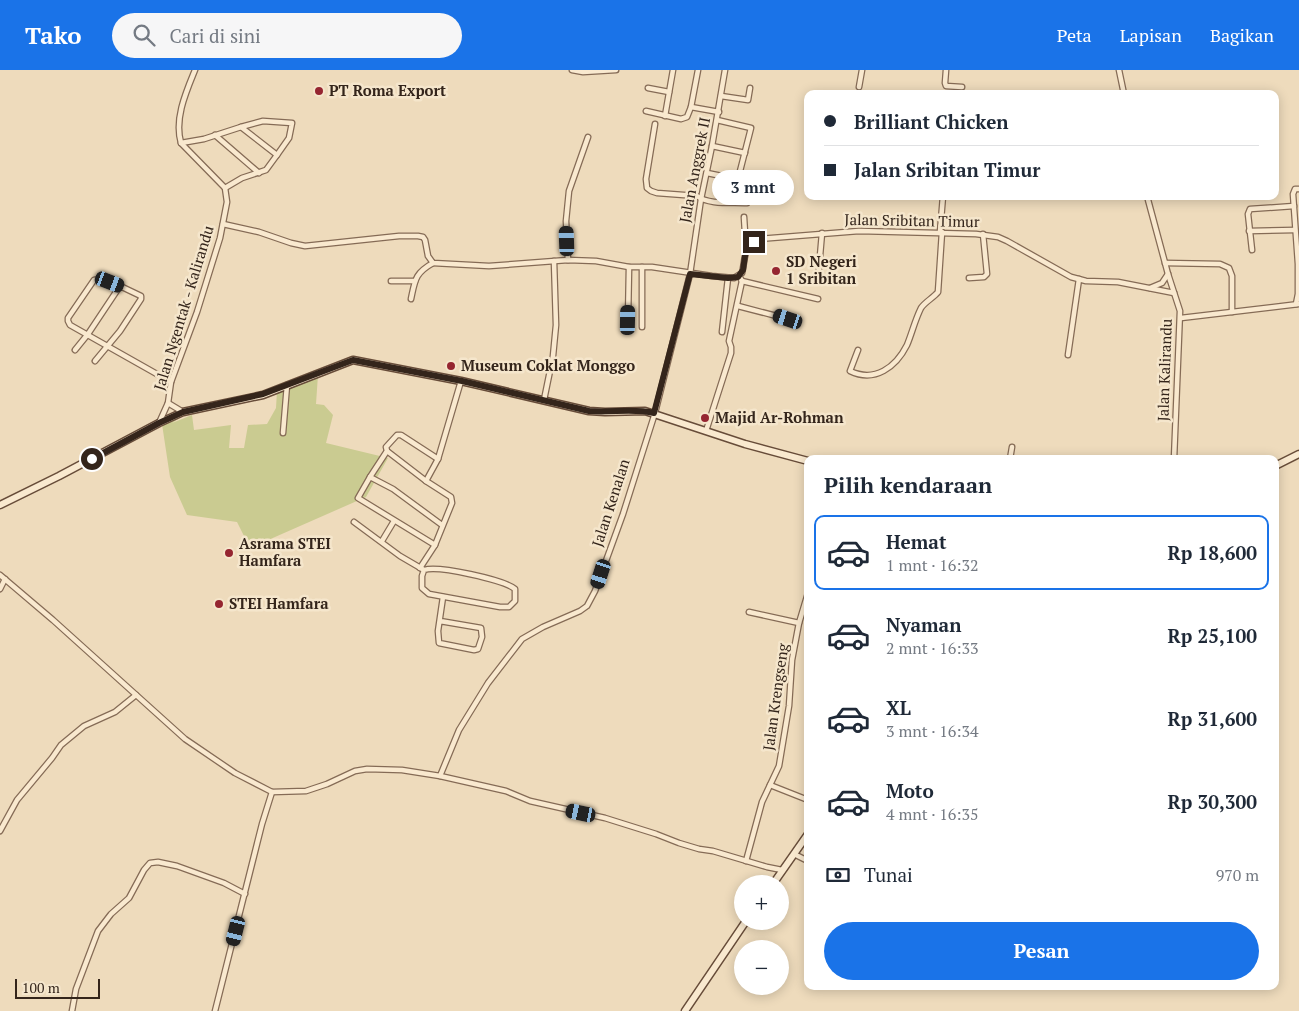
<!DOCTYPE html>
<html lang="id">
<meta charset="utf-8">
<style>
body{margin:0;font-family:"PT Serif",serif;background:#f6f6f7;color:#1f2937;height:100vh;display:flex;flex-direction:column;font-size:19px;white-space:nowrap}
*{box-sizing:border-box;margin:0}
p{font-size:16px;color:#747a83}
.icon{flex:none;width:28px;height:28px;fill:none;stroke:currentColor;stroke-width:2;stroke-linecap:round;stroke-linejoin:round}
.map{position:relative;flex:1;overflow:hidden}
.panel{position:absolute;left:804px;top:385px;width:475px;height:535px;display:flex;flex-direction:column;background:#fff;border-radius:10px;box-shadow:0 2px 12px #0003}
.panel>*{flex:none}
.hud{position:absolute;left:804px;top:20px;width:475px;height:110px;border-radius:10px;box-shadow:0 2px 12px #0003;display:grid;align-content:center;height:110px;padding:0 20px;background:#fff}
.fabs{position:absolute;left:734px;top:805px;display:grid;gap:10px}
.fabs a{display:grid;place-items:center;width:55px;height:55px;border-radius:50%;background:#fff;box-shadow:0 2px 12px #0003;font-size:25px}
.scale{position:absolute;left:15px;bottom:12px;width:85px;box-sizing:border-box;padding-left:5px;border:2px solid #34251b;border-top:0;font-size:14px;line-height:18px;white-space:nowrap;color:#34251b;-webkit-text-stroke:4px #f5e6cc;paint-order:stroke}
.end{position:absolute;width:22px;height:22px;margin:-11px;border:6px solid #34251b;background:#fff;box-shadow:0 0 0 2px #fff}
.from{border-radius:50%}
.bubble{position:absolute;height:35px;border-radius:18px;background:#fff;box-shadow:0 2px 12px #0003;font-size:16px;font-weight:700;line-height:35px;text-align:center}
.car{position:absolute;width:15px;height:30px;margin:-15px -8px;border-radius:6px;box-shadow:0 0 4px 1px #0007;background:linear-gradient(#222 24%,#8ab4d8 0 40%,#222 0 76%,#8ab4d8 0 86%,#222 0)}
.hud b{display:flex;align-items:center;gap:18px;height:48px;font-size:19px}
.hud b+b{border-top:1px solid #e0e1e3}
.hud i{width:12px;height:12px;background:#1f2937}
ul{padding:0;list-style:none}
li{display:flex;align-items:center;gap:15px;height:75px;margin:0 10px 8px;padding:0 10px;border:2px solid transparent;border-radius:10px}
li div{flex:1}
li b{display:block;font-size:19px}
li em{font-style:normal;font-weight:700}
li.active{border-color:#1a73e8}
li>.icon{width:45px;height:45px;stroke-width:1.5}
h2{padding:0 20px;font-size:22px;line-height:60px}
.pay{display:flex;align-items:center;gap:12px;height:55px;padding:0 20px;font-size:19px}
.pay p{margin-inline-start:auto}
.primary-button{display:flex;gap:10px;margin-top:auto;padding:10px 20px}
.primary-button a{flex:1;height:58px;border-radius:30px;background:#1a73e8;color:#fff;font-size:20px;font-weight:700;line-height:58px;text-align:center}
header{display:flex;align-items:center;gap:30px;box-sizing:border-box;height:70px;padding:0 25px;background:#1a73e8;color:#fff}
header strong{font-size:24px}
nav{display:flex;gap:28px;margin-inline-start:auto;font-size:18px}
.search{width:350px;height:45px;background:#f6f6f7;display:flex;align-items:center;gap:12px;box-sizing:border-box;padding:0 18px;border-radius:28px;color:#747a83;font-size:19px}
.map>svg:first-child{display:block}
.green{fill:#cacb91}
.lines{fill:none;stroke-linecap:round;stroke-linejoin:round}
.street-casing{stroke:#856b56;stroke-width:7}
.secondary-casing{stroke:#674c39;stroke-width:9}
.street{stroke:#f9e9cf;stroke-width:4.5}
.secondary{stroke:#f9e9cf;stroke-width:6}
.route{stroke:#34251b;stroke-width:6}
.poi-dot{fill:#952530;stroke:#f5e6cc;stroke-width:2}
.labels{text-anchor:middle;stroke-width:5;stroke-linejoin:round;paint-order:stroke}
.poi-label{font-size:15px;font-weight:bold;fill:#34251b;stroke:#f5e6cc;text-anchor:start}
.street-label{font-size:15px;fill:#34251b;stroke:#f5e6cc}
</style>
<header>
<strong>Tako</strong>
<div class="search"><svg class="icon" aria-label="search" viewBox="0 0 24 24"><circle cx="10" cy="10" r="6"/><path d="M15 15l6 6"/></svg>Cari di sini</div>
<nav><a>Peta</a><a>Lapisan</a><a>Bagikan</a></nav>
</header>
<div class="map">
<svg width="1299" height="941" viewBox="0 0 1299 941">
<rect width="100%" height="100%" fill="#eedbbc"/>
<path class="green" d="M318,305L316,334L324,335L333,345L326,373L388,388L366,427L250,478L237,452L187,445L170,407L162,354L186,344L172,353L192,345L194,360L231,355L229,378H244L248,355L267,354L276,338L277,321Z"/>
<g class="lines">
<defs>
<g id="street">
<path d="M572,0L583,2L616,0"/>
<path d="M946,0L945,13L946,16L962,17"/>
<path d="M1119,0L1124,24"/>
<path d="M859,17L862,0"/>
<path d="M648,18L669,22"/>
<path d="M721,26L748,30L750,18"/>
<path d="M691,37L719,42"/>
<path d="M646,41L681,49L687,47L691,37L698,0"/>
<path d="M665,46L673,0"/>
<path d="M717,50L751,58L738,109"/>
<path d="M655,54L646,109L647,118L651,121L657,123L697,126C709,135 732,132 747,133"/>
<path d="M241,57L263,51L292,53L289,68L277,85"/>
<path d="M215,65L259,103"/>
<path d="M181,73L204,69L241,57L277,85L266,100L242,108L225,118"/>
<path d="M712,76L745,83"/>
<path d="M707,103L751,112"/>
<path d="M1147,126L1168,204L1180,241L1174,389"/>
<path d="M744,147L746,179"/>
<path d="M223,154L259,162L291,173L305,176L399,166H418L423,167L425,170L428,186L433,193L489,196L568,190L596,191L629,197H652L712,206L734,208L742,203C746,188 742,176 760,169L859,161L976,164L998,167L1007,171L1071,207L1086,211L1118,212L1174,223"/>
<path d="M1249,161L1295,160"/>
<path d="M940,162L943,126"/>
<path d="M1252,180L1248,144L1250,139L1294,136"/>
<path d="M568,190L566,151L569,121L588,67"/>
<path d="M1165,193L1220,194L1229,198L1232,206V242"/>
<path d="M969,208L984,207L987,204L983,164"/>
<path d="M818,209L822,163"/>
<path d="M391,211H415"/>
<path d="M742,211L818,229"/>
<path d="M120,216L100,209L94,210L68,248V251L70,255L171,312"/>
<path d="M1150,218L1162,213L1168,204"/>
<path d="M411,229C415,210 415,203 433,193"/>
<path d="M1296,234L1298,224V194L1293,124L1295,119H1299"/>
<path d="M738,236L788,249"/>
<path d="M1181,248L1299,234"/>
<path d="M628,250L629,197"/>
<path d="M642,257V197"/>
<path d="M722,262L728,208"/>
<path d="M75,280L88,264L120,216L141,226V229L120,261L95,291"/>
<path d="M858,280L850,301C875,313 896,297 907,275C912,263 915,250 921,238C925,232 933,228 938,222L942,162"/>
<path d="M1068,285L1079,209"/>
<path d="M544,330L553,286L556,255L554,191"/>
<path d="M168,333L183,342"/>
<path d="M159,353L168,333L171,312L197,242L220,168L227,132L225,118L181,73C174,49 186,22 195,0"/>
<path d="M706,361L731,283V277L729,271L742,211L739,206"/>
<path d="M283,363L287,315"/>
<path d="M387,381L426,411"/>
<path d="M1010,389L1012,377"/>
<path d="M370,407L393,419L442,455"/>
<path d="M354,452L400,486L424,500C438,495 504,510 515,519V531L509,537H500L429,524L422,518V506L424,500"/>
<path d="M382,471L394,451"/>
<path d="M435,475L358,428L370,407L387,381L386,377L397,365H401L438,389"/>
<path d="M420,498L435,475L452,433L451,427L426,411L438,389L461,311"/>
<path d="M0,505L53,550L185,669L235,703L272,722L262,754L215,941"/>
<path d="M0,519L5,509"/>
<path d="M749,542L799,553"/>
<path d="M440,551L481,558L482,567L478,579L474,580L439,573L438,561L443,527"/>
<path d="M440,706L459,660L488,613L522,569L543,557L580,541L587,536L595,521L623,444L655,343L690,204L701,129L712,76L725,0"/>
<path d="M770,715L808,730"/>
<path d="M272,722L306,721L327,714L355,701L367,699L402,700L440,706L506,721L530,731L605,748L656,764L679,773L699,779L713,781L767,797L782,800"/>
<path d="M0,761L17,730L52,688L61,675L84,656L115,642L136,625"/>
<path d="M794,784L808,791"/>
<path d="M746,791L762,732L779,696L789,636L792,590L799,553L808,523"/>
<path d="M72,941L76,919L98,861L111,844L129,828L144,800L150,793L158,792L177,796L224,813L245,824"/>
</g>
<g id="secondary">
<path d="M1275,396L1299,384"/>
<path d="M0,435L59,406L159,353L183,342L263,325L353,290L461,311L589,341L605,342L645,341L745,374L808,391"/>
<path d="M773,814L808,764"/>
<path d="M685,941L746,851"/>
</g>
</defs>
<use href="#street" class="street-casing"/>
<use href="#secondary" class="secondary-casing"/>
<use href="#street" class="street"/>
<use href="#secondary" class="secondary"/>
</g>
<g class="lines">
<path class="route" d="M92,389L159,353L183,342L263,324L353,290L462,311L589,341C611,343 633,338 654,343L690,204L728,208L738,207L743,200L746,179L754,172"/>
</g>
<g class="poi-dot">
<circle cx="319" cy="21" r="5"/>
<circle cx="776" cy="201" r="5"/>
<circle cx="451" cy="296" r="5"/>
<circle cx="705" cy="348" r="5"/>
<circle cx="229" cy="483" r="5"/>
<circle cx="219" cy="534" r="5"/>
</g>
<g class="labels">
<g class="poi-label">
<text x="329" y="26">PT Roma Export</text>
<text x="786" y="197">SD Negeri<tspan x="786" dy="17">1 Sribitan</tspan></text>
<text x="461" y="301">Museum Coklat Monggo</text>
<text x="715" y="353">Majid Ar-Rohman</text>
<text x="239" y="479">Asrama STEI<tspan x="239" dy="17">Hamfara</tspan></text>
<text x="229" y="539">STEI Hamfara</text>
</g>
<g class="street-label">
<text transform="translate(695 100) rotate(-79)" y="5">Jalan Anggrek II</text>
<text transform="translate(912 151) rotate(1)" y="5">Jalan Sribitan Timur</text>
<text transform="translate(184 238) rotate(-73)" y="5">Jalan Ngentak - Kalirandu</text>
<text transform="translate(1165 300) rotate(-88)" y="5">Jalan Kalirandu</text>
<text transform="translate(611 433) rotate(-72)" y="5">Jalan Kenalan</text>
<text transform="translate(776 627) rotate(-82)" y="5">Jalan Krengseng</text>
</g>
</g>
</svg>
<div class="fabs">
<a>+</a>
<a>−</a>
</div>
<div class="scale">100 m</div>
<i class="end from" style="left:92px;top:389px"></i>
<i class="end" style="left:754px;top:172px"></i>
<div class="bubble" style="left:712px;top:100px;width:82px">3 mnt</div>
<i class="car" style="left:567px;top:171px;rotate:358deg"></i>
<i class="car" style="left:110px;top:212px;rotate:111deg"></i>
<i class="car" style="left:788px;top:249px;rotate:288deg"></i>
<i class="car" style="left:628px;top:250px;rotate:1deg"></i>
<i class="car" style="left:601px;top:504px;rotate:198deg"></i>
<i class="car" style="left:581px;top:743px;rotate:282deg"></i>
<i class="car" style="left:236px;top:861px;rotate:194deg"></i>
<div class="hud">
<b><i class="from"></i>Brilliant Chicken</b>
<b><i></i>Jalan Sribitan Timur</b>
</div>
<section class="panel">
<h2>Pilih kendaraan</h2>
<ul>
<li class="active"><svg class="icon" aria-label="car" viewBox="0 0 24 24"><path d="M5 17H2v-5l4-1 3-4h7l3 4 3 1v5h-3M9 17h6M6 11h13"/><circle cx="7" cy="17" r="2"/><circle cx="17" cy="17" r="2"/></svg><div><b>Hemat</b><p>1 mnt · 16:32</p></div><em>Rp 18,600</em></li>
<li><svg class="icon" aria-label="car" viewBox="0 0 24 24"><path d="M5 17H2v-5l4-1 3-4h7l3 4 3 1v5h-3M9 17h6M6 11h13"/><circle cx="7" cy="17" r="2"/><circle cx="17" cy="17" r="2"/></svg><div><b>Nyaman</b><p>2 mnt · 16:33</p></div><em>Rp 25,100</em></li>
<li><svg class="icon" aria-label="car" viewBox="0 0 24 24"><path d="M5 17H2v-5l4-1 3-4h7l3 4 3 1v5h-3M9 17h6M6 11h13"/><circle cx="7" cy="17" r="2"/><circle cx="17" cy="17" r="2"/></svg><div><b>XL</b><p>3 mnt · 16:34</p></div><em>Rp 31,600</em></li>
<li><svg class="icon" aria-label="car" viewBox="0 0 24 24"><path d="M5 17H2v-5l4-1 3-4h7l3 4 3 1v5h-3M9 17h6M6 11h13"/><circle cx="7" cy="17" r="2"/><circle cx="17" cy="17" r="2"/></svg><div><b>Moto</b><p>4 mnt · 16:35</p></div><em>Rp 30,300</em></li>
</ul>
<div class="pay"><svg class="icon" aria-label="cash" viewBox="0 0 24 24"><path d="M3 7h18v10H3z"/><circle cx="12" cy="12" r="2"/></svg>Tunai<p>970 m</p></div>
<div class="primary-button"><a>Pesan</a></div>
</section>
</div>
